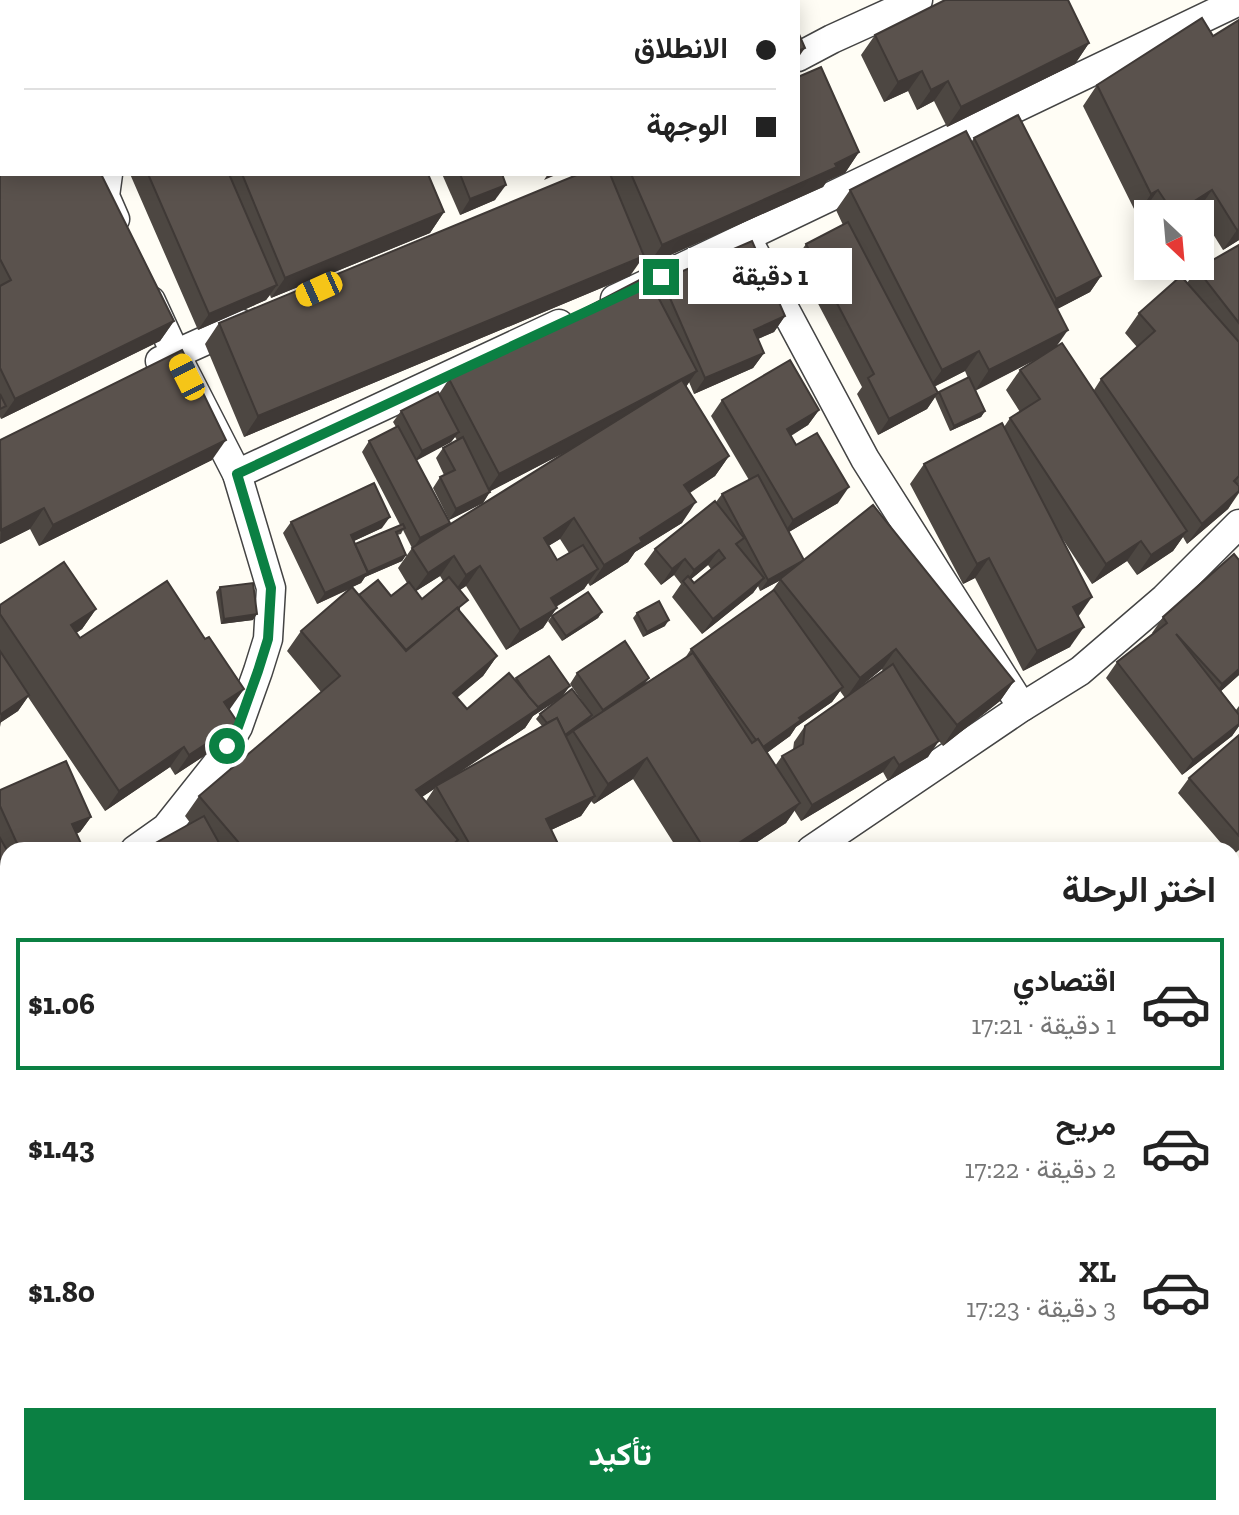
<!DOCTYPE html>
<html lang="ar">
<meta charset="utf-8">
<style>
body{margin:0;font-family:"Zilla Slab",Vazirmatn,serif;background:#f6f6f6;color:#222;direction:rtl;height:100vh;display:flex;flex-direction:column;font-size:30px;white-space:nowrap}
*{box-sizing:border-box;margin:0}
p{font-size:26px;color:#767676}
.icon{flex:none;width:44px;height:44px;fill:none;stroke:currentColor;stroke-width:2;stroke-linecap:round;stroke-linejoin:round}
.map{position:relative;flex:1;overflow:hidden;direction:ltr}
.sheet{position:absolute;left:0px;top:842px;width:1240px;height:674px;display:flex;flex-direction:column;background:#fff;border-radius:24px 24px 0 0;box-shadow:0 4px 20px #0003;direction:rtl}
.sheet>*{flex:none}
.top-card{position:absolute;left:0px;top:0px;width:800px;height:176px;box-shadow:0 4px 20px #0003;direction:rtl;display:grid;align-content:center;height:176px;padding:0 24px;background:#fff}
.needle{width:52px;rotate:154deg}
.fabs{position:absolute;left:1134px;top:200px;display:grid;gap:16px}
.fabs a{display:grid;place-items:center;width:80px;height:80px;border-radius:0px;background:#fff;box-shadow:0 4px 20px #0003;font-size:40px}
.end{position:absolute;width:36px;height:36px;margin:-18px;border:10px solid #0b8043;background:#fff;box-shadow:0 0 0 4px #fff}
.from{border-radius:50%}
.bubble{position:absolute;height:56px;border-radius:0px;background:#fff;box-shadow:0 4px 20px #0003;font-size:26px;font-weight:700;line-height:56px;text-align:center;direction:rtl}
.car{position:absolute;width:24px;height:48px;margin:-24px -12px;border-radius:10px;box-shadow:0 0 6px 2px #0007;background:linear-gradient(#f5c518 24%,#345 0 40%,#f5c518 0 76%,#345 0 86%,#f5c518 0)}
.top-card b{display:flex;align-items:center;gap:28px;height:76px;font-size:30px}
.top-card b+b{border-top:2px solid #e0e0e0}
.top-card i{width:20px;height:20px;background:#222}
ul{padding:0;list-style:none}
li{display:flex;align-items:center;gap:24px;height:132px;margin:0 16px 12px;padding:0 8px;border:4px solid transparent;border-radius:0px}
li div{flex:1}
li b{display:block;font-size:30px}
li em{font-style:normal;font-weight:700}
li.active{border-color:#0b8043}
li>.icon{width:72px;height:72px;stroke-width:1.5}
h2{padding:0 24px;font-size:36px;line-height:96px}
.primary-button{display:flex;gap:16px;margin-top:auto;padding:16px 24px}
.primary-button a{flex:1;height:92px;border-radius:0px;background:#0b8043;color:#fff;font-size:32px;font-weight:700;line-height:92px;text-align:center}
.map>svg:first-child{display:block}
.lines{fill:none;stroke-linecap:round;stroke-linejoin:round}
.stream{stroke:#3f96cf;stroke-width:10}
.minor-casing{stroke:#444;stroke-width:31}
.minor{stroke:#fff;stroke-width:28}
.wall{fill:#4d4742;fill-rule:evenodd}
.shaded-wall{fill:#3f3936}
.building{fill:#5a524d;stroke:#3f3936;stroke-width:2}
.route{stroke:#0b8043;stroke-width:10}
</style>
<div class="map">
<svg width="1239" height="1515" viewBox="0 0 1239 1515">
<rect width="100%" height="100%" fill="#fffdf5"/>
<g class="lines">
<g class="stream">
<path d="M71,2L73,0"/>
<path d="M0,67L2,65"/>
</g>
<defs>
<g id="minor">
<path d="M482,2L487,0"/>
<path d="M798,57L832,39L918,0"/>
<path d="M108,174L105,196L115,219"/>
<path d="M751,246L865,459L1022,707"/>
<path d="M615,299L746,237L1239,1"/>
<path d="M160,361L242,324"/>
<path d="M237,474L559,324"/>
<path d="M135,850L166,828L216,765L238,727L258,671L268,639L271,588L237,474L175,353L151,301"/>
<path d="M811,850L1022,707L1080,671L1165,598L1239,524"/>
<path d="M1232,881L1239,875"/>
<path d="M0,922L8,918"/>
<path d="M1232,1193L1239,1189"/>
<path d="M0,1413L8,1408"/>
<path d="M1232,1457L1239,1453"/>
<path d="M910,1508L914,1515"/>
<path d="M179,1515L190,1508"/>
<path d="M670,1515L681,1508"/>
<path d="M1130,1515L1142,1508"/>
</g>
</defs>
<use href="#minor" class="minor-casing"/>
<use href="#minor" class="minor"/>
</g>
<g class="wall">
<path d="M716,0H777L772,2H717Z"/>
<path d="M1239,20V240L1223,250L1198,210L1192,214H1148V216L1144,210L1137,215L1083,106L1097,85L1213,36Z"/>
<path d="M875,35L1089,43L1075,64L947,127L934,101L917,110L908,91L884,102L861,55Z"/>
<path d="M974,138L1101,276L1090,292L1057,309V346L1094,390L1101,379L1137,347L1125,333L1139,313L1187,283L1197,269L1239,245V484L1238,485L1239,493L1228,509L1187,544L1183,537L1173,551L1137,575L1127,561L1092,584L1062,538L1079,616L1070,647L1023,671L975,578L963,584L910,484L924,464L1004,427L1010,418L1020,412L1006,390L1020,370L1039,358L975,390L985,411L981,417L950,431L935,397L927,409L878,435L857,394L862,387L795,260L806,244L843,225L836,210L850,190L972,141ZM965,371L968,378L938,393L934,387Z"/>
<path d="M0,149L174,321L160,341L1,419L0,417Z"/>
<path d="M859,152L845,173L827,181L823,187L648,265L641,248L630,276L244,437L205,344L219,323L579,174H798Z"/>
<path d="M130,174H428L444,212L430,233L271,298L270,295L266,300L198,330Z"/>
<path d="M442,174H502L495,200L460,215Z"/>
<path d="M662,280L785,316L774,332L758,339L764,353L753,368L694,394L689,382L686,387L729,456L715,476L690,493L682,523L635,552L628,562L590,586L588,583L584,589L556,607L543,628L506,650L466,586L460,590V612L497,656L483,676L457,697L467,709L515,680L516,678L563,696L590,713L570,684L577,673L649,678L644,684L685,658L691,649L771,592L779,581L760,591L758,586L753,593L702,634L672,597L681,584L674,575L661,585L644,564L655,549L716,502L722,494L749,480L711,416L722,400L819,410L808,425L791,436L838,503L789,532L804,560L1014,681L1000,701L943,746L936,737L928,757L888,781L883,772L801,821L794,810L786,823L745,850H678L633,779L594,804L591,801L581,816L551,830L561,850H143L191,824L185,816L199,796L321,692L287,651L301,631L352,588L317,604L283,533L291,522L382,528L354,541L355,544L400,525L362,452L369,441L396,427L393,422L401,411L439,394L449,379L655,290ZM455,437L457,440L443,448L436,458L444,475L440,477L433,488L449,520L483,503L490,491L573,448L447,526L450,523L416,460L451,442ZM403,530L412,548L398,568L407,583L391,596L359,595L352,587L361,583L365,577L402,561L406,555L397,535L401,534ZM560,539L569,553L557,560L548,546ZM708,565L711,569L694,583L691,579ZM440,576L443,581L422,599L416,591ZM882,669L883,671L855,691ZM840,691L845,698L805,726L794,742L793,750L782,756L775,766L767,753L790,736L796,727L832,702ZM559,699L540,714L536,719L542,726L450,779L525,728L533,716ZM434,789L426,801L422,797Z"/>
<path d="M0,440L212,460L39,546L30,529L0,544Z"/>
<path d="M220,587L253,620L221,624L216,592Z"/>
<path d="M0,605L96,609L82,629L76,633L80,638L205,639L244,689L229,709L238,723L224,743L175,775L170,767L105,811L28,697L18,711L1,722L0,727Z"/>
<path d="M602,612L598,618L562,641L548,621L552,616Z"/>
<path d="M637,613L665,626L643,637L633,618Z"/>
<path d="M1163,617L1239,675L1221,691L1236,710L1239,706V726L1232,736L1182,775L1106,678L1117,662L1153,634L1152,633Z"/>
<path d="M1239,735V850L1232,856V850H1227L1178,793L1189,778Z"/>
<path d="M0,790L91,817L80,832L76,834L84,850H8V902L0,906Z"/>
<path d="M211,1508H394L382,1515H206Z"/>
</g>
<g class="shaded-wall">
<path d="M383,0H407L402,2H379Z"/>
<path d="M573,0H584L583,2H569Z"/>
<path d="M752,0H777L772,2H748Z"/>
<path d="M1089,43L1075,64L947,127L961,107Z"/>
<path d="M805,48L798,58V51Z"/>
<path d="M922,71L908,91L884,102L898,82Z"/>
<path d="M948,81L934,101L917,110L931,90Z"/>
<path d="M859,152L845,173L827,181L823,187L648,265L662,245Z"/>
<path d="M548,174H558L544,180Z"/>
<path d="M506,185L495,200L460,215L470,199Z"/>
<path d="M1158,190L1144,210L1137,215L1151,194Z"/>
<path d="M1212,190L1198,210L1192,214H1174Z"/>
<path d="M444,212L430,233L271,298L285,278Z"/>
<path d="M1239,229V240L1223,250L1237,230Z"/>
<path d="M644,256L630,276L244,437L258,416Z"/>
<path d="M1101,276L1090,292L1046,315L1056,299Z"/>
<path d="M277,285L266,300L198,330L209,314Z"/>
<path d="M785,316L774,332L743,345L754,330Z"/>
<path d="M174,321L160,341L1,419L15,399Z"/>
<path d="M1068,330L1054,350L975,391L989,370Z"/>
<path d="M979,351L965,371L927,390L942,370Z"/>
<path d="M764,353L753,368L694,394L705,378Z"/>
<path d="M697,371L683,391L485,494L499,474Z"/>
<path d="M938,393L927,409L878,435L889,419Z"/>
<path d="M819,410L808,425L776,444L787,429Z"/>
<path d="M985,411L981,417L950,431L954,426Z"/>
<path d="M459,432L451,442L414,462L422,451Z"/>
<path d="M226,440L212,460L39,546L53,525Z"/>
<path d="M729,456L715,476L670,505L684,485Z"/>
<path d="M849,487L838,503L782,536L793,520Z"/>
<path d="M1239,491L1228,509L1187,544L1202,524Z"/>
<path d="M490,492L483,503L449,520L456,509Z"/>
<path d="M696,502L682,523L635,552L628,562L590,586L604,565L640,538Z"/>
<path d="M44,508L30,529L0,544L1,530Z"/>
<path d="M390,517L382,528L343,546L351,535Z"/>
<path d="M574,518L560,539L529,558L544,538Z"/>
<path d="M450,523L442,534L413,549L420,538Z"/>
<path d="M1187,531L1173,551L1137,575L1151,555Z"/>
<path d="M1141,541L1127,561L1092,584L1106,564Z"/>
<path d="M719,550L708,565L683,586L694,570Z"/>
<path d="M406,555L402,561L365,577L361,583L317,604L325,593L366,573Z"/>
<path d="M454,556L440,576L413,593L428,573Z"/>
<path d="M989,558L975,578L963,584L977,564Z"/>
<path d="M685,559L674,575L661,585L672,569Z"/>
<path d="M805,560L779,581L760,591L768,580Z"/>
<path d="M480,566L466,586L452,595L466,575Z"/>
<path d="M598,569L584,589L537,618L551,598Z"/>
<path d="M764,578L753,593L702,634L713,619Z"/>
<path d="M1092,597L1078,617L1073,607Z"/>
<path d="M557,608L543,628L506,650L520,630Z"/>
<path d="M96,609L82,629L57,646L71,625Z"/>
<path d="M602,612L598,618L562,641L566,636Z"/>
<path d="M257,614L253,620L221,624L224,619Z"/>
<path d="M669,620L665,626L643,637L647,632Z"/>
<path d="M1084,627L1070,647L1023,671L1037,651Z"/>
<path d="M896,649L882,669L846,698L860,678Z"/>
<path d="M497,656L483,676L439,713L453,693Z"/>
<path d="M1239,669V675L1211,700L1222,684Z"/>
<path d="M649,678L642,688L595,721L603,710Z"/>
<path d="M1014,681L1000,701L943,746L957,725Z"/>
<path d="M570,686L562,697L533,716L525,728L437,787L436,786L434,789L402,810L416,790Z"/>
<path d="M843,687L832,702L796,727L790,736L751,764L762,748L799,718Z"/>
<path d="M244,689L230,709L209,722L224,702Z"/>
<path d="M29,695L18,711L0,723L1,714Z"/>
<path d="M592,715L588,721L556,745L560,739Z"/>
<path d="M238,723L224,743L175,775L189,755Z"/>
<path d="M1239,724V726L1232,736L1182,775L1193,760Z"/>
<path d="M939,741L928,757L888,781L899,765Z"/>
<path d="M184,747L170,767L105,811L119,791Z"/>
<path d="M894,757L883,772L801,821L812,805Z"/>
<path d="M647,758L633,779L594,804L608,784Z"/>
<path d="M595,796L581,816L532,839L546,819Z"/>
<path d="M800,803L786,823L745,850H728Z"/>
<path d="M91,817L80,832L61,840L72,824Z"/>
<path d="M8,889V902L0,906V894Z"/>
<path d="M379,1508H394L382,1515H367Z"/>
</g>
<g class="building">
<path d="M192,0H356L357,2H187Z"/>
<path d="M362,0H383L379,2H363Z"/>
<path d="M517,0H573L569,2H513Z"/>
<path d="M693,0H713L714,2H688Z"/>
<path d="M734,0H752L748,2H735Z"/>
<path d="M945,0H1068L1089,43L961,107L948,81L931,90L922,71L898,82L875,35Z"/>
<path d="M1202,18L1213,36L1239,20V229L1237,230L1212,190L1174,214L1158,190L1151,194L1097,85Z"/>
<path d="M798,32L805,48L798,51Z"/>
<path d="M821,67L859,152L835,164L837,167L662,245L631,174H798V77Z"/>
<path d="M1018,115L1101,276L1056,299L974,138Z"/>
<path d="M966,131L1068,330L989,370L979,351L942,370L850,190Z"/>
<path d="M2,148V174H101L174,321L15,399L0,368V286L11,280L0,259V149Z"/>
<path d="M148,174H229L277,285L209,314Z"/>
<path d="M242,174H428L444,212L285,278Z"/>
<path d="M460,174H502L506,185L470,199Z"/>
<path d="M579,174H610L644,256L258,416L219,323Z"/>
<path d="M848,222L938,393L889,419L868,378L874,374L806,244Z"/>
<path d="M752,241L785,316L754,330L764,353L705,378L662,280Z"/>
<path d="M1239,245V323L1197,269Z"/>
<path d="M647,276L697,371L499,474L449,379Z"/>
<path d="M1181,276L1239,342V476L1234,481L1239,486V491L1202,524L1101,379L1155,331L1139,313Z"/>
<path d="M1062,343L1187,531L1151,555L1141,541L1106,564L1010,418L1040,399L1020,370Z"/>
<path d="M182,350L226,440L53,525L44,508L1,530L0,440Z"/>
<path d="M790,360L819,410L787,429L796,445L817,433L849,487L793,520L722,400Z"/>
<path d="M969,377L985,411L954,426L939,392Z"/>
<path d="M682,380L729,456L684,485L696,502L640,538L642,542L604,565L574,518L544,538L557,560L583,545L598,569L551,598L557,608L520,630L480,566L466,575L454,556L428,573L412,548Z"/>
<path d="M438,392L459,432L422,451L401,411Z"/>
<path d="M0,394L6,406L0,409Z"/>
<path d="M1002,423L1092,597L1073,607L1084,627L1037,651L989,558L977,564L924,464Z"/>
<path d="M398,426L450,523L420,538L369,441Z"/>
<path d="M463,437L490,492L456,509L440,477L455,470L443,448Z"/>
<path d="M758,475L804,560L768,580L722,494Z"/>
<path d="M374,483L390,517L351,535L368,573L325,593L291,522Z"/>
<path d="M715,501L744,538L736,544L764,578L713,619L683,581L688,576L694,583L725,558L719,550L694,570L685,559L672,569L655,549Z"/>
<path d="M873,505L1014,681L957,725L896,649L860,678L780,579Z"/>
<path d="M403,524L405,528L396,532L406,555L368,572L355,544Z"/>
<path d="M1234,554L1239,560V669L1222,684L1176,634L1239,715V724L1193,760L1117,662L1167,623L1163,617Z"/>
<path d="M64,562L96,609L71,625L80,638L167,581L205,639L209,637L244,689L224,702L238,723L189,755L184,747L119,791L0,614V605Z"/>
<path d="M449,577L468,600L457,609V608L406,650L359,595L378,580L391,596L409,582L422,599Z"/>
<path d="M253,583L257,614L224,619L220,587Z"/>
<path d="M352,587L406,651L457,608L497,656L453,693L467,709L509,673L539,708L416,790L458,840L447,850H245L199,796L340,676L301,631Z"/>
<path d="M774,590L843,687L799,718L801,720L763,747L758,739L756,740L691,649Z"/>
<path d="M588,592L602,612L566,636L552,616Z"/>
<path d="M659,601L669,620L647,632L637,613Z"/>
<path d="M625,641L649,678L603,710L577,673Z"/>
<path d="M0,651L29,695L1,714L0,713Z"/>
<path d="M693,653L752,743L758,739L800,803L728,850H705L647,758L608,784L573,731Z"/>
<path d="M549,656L570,686L538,707L529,697L516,678Z"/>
<path d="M893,664L939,741L899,765L894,757L812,805L782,756L803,744L805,726Z"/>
<path d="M572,689L592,715L565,735L557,718L547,723L540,714Z"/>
<path d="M557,718L595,796L546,819L561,850H473L436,786Z"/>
<path d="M1239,735V836L1189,778Z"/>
<path d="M66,761L91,817L72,824L84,850H20L0,806V790Z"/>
<path d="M204,816L223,850H143Z"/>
<path d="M0,838L8,852V889L0,894Z"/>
<path d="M222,1508H326L330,1515H226Z"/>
<path d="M338,1508H379L367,1515H342Z"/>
<path d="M396,1508H503L507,1515H384Z"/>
<path d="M708,1508H717L720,1515H695Z"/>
<path d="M717,1508H813L817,1515H720Z"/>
</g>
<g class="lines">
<path class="route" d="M227,746L238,727L258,671L268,639L271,588L237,474L661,277"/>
</g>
</svg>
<div class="fabs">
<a><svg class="needle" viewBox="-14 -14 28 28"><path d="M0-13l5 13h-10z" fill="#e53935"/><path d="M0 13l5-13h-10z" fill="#767676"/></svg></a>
</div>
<i class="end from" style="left:227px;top:746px"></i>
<i class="end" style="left:661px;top:277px"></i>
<div class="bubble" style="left:688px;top:248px;width:164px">1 دقيقة</div>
<i class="car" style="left:319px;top:289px;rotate:246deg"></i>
<i class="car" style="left:187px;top:377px;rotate:333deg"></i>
<div class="top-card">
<b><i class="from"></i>الانطلاق</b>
<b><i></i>الوجهة</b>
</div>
<section class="sheet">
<h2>اختر الرحلة</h2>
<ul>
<li class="active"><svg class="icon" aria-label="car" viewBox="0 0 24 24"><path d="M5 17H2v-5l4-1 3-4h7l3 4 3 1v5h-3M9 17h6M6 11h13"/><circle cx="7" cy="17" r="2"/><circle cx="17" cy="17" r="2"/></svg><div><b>اقتصادي</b><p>1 دقيقة · 17:21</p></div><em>$1.06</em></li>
<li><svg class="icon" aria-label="car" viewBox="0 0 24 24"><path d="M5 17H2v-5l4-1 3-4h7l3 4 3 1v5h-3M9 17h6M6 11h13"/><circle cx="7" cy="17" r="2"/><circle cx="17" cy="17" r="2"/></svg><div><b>مريح</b><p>2 دقيقة · 17:22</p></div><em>$1.43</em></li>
<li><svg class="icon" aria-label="car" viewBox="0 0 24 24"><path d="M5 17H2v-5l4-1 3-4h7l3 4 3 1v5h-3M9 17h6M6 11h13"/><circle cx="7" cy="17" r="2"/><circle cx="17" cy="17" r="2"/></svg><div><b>XL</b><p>3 دقيقة · 17:23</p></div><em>$1.80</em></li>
</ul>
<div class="primary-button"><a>تأكيد</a></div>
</section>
</div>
